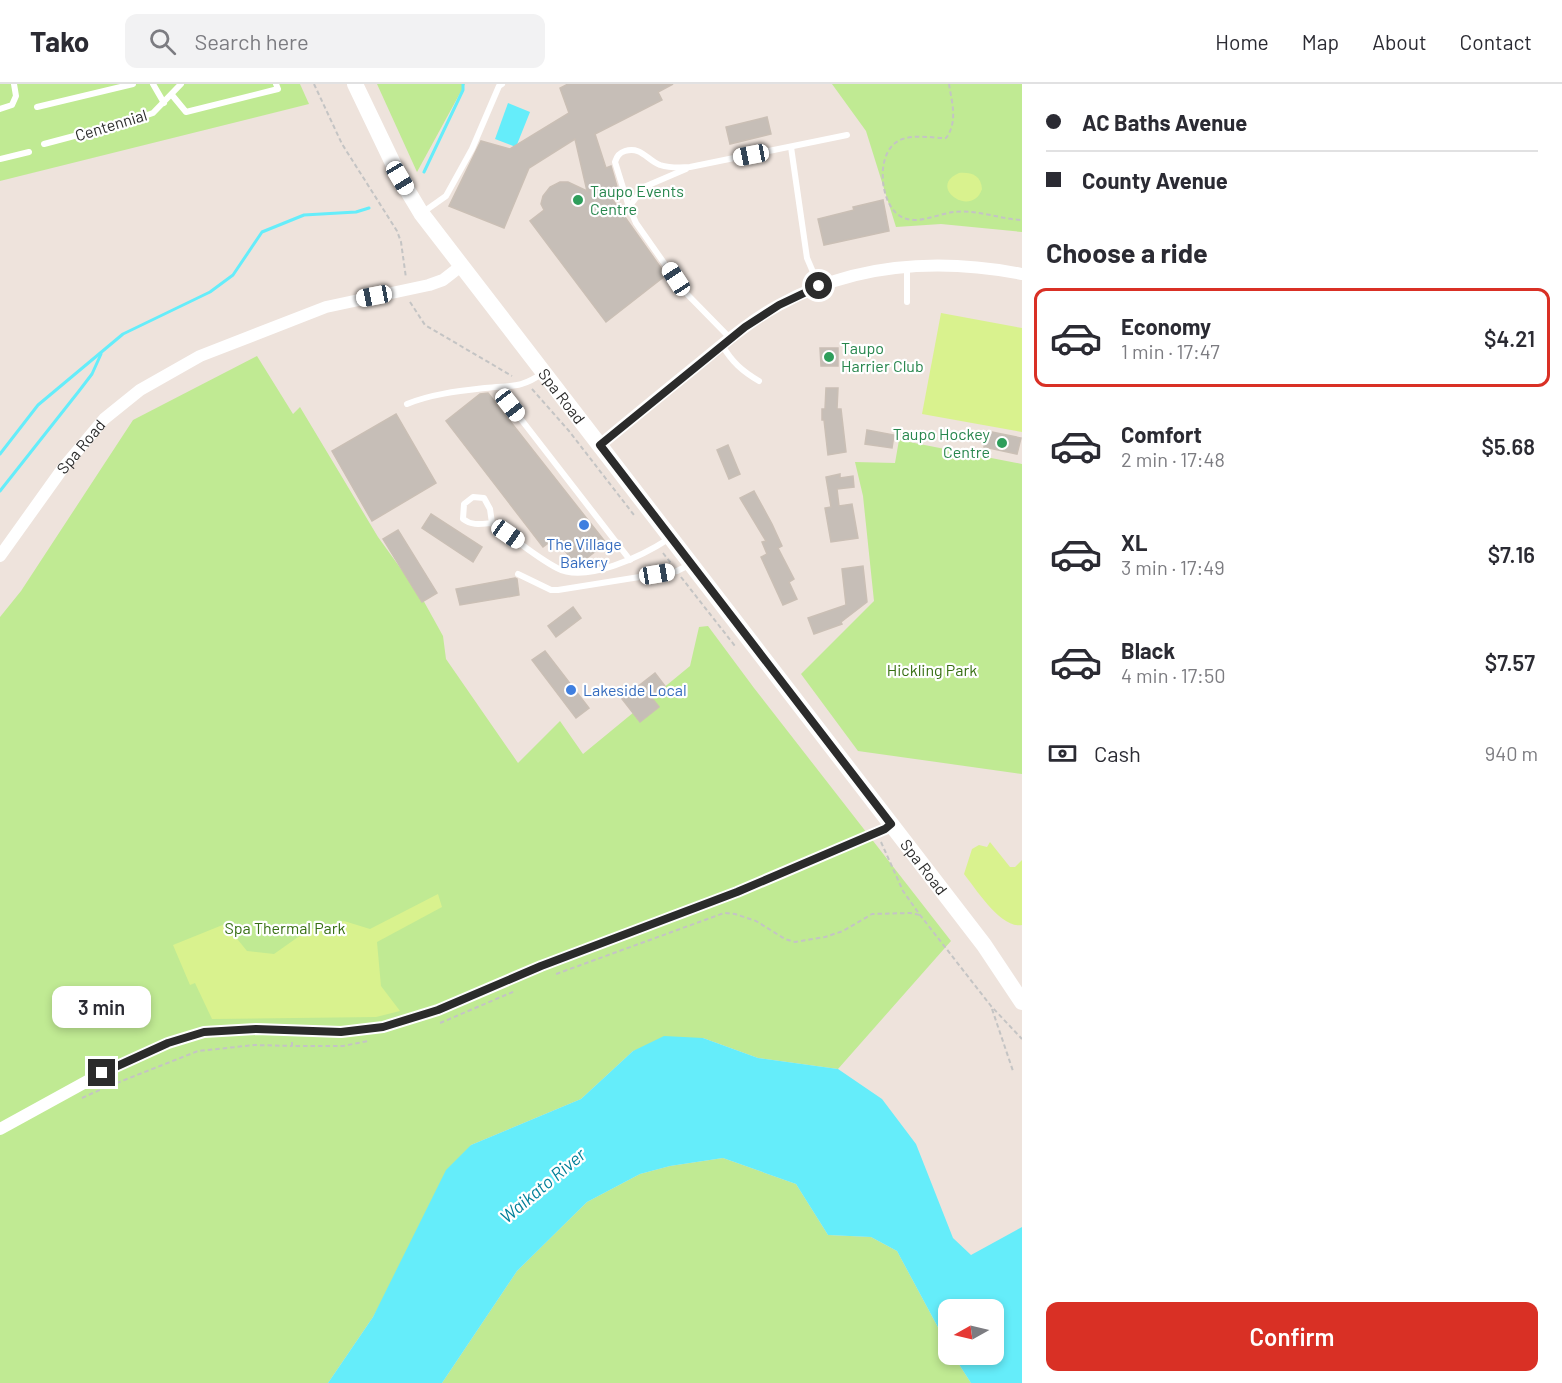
<!DOCTYPE html>
<meta charset="utf-8">
<style>
body{margin:0;font-family:Barlow,sans-serif;background:#f2f2f3;color:#2b2b33;height:100vh;display:flex;flex-direction:column;font-size:22px;white-space:nowrap}
*{box-sizing:border-box;margin:0}
p{font-size:20px;color:#7c7c81}
.icon{flex:none;width:33px;height:33px;fill:none;stroke:currentColor;stroke-width:2;stroke-linecap:round;stroke-linejoin:round}
.map{position:relative;flex:1;overflow:hidden}
.sheet{display:flex;flex-direction:column;background:#fff;width:540px}
.sheet>*{flex:none}
.guide{display:grid;align-content:center;height:132px;padding:0 24px;background:#fff}
.needle{width:39px;rotate:262deg}
.controls{position:absolute;left:938px;top:1215px;display:grid;gap:12px}
.controls a{display:grid;place-items:center;width:66px;height:66px;border-radius:12px;background:#fff;box-shadow:0 3px 9px #0003;font-size:30px}
.end{position:absolute;width:27px;height:27px;margin:-14px;border:8px solid #2b2b2b;background:#fff;box-shadow:0 0 0 3px #fff}
.from{border-radius:50%}
.bubble{position:absolute;height:42px;border-radius:12px;background:#fff;box-shadow:0 3px 9px #0003;font-size:20px;font-weight:600;line-height:42px;text-align:center}
.car{position:absolute;width:18px;height:36px;margin:-18px -9px;border-radius:8px;box-shadow:0 0 4px 2px #0007;background:linear-gradient(#fff 24%,#345 0 40%,#fff 0 76%,#345 0 86%,#fff 0)}
.guide b{display:flex;align-items:center;gap:21px;height:57px;font-size:22px}
.guide b+b{border-top:2px solid #e1e1e2}
.guide i{width:15px;height:15px;background:#2b2b33}
ul{padding:0;list-style:none}
li{display:flex;align-items:center;gap:18px;height:99px;margin:0 12px 9px;padding:0 12px;border:3px solid transparent;border-radius:12px}
li div{flex:1}
li b{display:block;font-size:22px}
li em{font-style:normal;font-weight:600}
li.active{border-color:#d93025}
li>.icon{width:54px;height:54px;stroke-width:1.5}
h2{padding:0 24px;font-size:27px;line-height:72px}
.pay{display:flex;align-items:center;gap:15px;height:66px;padding:0 24px;font-size:22px}
.pay p{margin-inline-start:auto}
.action{display:flex;gap:12px;margin-top:auto;padding:12px 24px}
.action a{flex:1;height:69px;border-radius:12px;background:#d93025;color:#fff;font-size:24px;font-weight:600;line-height:69px;text-align:center}
header{display:flex;align-items:center;gap:36px;box-sizing:border-box;height:84px;padding:0 30px;background:#fff;border-bottom:2px solid #e1e1e2}
header strong{font-size:28px}
nav{display:flex;gap:33px;margin-inline-start:auto;font-size:21px}
.search{width:420px;height:54px;background:#f2f2f3;display:flex;align-items:center;gap:15px;box-sizing:border-box;padding:0 21px;border-radius:12px;color:#7c7c81;font-size:22px}
main{display:flex;flex:1;min-height:0}
.map>svg:first-child{display:block}
.green{fill:#c0ea93}
.pitch{fill:#d9f28e}
.water{fill:#65edfa}
.lines{fill:none;stroke-linecap:round;stroke-linejoin:round}
.stream{stroke:#65edfa;stroke-width:3}
.building{fill:#c6beb7;stroke:#cabfb5;stroke-width:1.5}
.path{stroke:#c4c4c4;stroke-width:2;stroke-dasharray:4.5 3;stroke-linecap:butt}
.lane{stroke:#fff;stroke-width:6}
.street{stroke:#fff;stroke-width:12}
.secondary{stroke:#fff;stroke-width:16}
.route{stroke:#2b2b2b;stroke-width:8}
.leisure-dot{fill:#2e9e5b;stroke:#fff;stroke-width:2}
.shop-dot{fill:#3f7fe0;stroke:#fff;stroke-width:2}
.labels{text-anchor:middle;stroke-width:4.5;stroke-linejoin:round;paint-order:stroke}
.street-label{font-size:16px;fill:#2b2b2b;stroke:#fff}
.leisure-label{font-size:16px;fill:#27864d;stroke:#fff;text-anchor:start}
.shop-label{font-size:16px;fill:#366cbe;stroke:#fff}
.park-label{font-size:16px;fill:#376f13;stroke:#fff}
.water-label{font-size:18px;font-style:italic;fill:#03819a;stroke:#fff}
</style>
<header>
<strong>Tako</strong>
<div class="search"><svg class="icon" aria-label="search" viewBox="0 0 24 24"><circle cx="10" cy="10" r="6"/><path d="M15 15l6 6"/></svg>Search here</div>
<nav><a>Home</a><a>Map</a><a>About</a><a>Contact</a></nav>
</header>
<main>
<div class="map">
<svg width="1022" height="1299" viewBox="0 0 1022 1299">
<rect width="100%" height="100%" fill="#eee3dc"/>
<g class="green">
<path d="M0,0H300L309,20L0,97Z"/>
<path d="M377,0H465L417,88Z"/>
<path d="M832,0H1022V148L941,140L896,143L866,47Z"/>
<path d="M257,272L293,330L300,323L378,453L422,514L443,552L446,575L518,679L560,637L583,670L690,582L699,543L708,542L754,604L951,857L838,985L758,974L703,954L633,967L581,1015L471,1061L373,1233L328,1299H0V533L21,507L133,336Z"/>
<path d="M899,356L1022,380V690L858,667L801,590L874,517L863,412L855,378L895,379Z"/>
<path d="M723,1074L796,1100L828,1151L871,1153L897,1167L948,1262V1270L953,1271L971,1299H442L517,1187L587,1118L640,1090L670,1082Z"/>
</g>
<g class="pitch">
<path d="M959,89C971,88 981,91 982,105C972,135 926,103 959,89Z"/>
<path d="M941,229L1022,244V348L922,330Z"/>
<path d="M990,758L1010,783H1015L1022,776V841C1001,845 976,805 964,790L972,765L979,761L987,763Z"/>
<path d="M438,810L442,823L377,858L381,902L400,927L376,933L212,935L195,899L190,901L173,861L225,840L247,867L274,870L308,846L344,837L370,845Z"/>
</g>
<g class="water">
<path d="M508,19L530,28L516,63L495,55Z"/>
<path d="M664,952L703,954L758,974L838,985L882,1015L916,1060L953,1154L971,1171L1022,1143V1299H971L953,1271L993,1270V1226H948V1262L897,1167L871,1153L828,1151L796,1100L723,1074L670,1082L640,1090L587,1118L517,1187L442,1299H328L373,1233L446,1086L471,1061L581,1015L633,967Z"/>
</g>
<g class="lines">
<g class="stream">
<path d="M424,88L463,6V0"/>
<path d="M0,370L38,321L123,250L210,208L233,191L262,148L304,131L356,128L369,124"/>
<path d="M0,407L79,307L92,290L101,270"/>
</g>
</g>
<g class="building">
<path d="M568,0H673L658,8L662,16L595,50L606,84L611,82L618,106L610,112L666,191L606,238L530,137L544,126L541,120L543,112L550,103L560,98H568L587,107L575,55L529,84L504,144L449,122L481,57L510,65L569,29L560,4Z"/>
<path d="M767,33L771,50L730,60L726,43Z"/>
<path d="M883,116L889,147L824,161L818,135L854,126L853,123Z"/>
<path d="M820,264H838V282H821Z"/>
<path d="M826,304H838L837,325H841L846,368L828,371L824,336H822V325H825Z"/>
<path d="M488,309L606,459L577,482L555,454L543,463L446,337L480,310Z"/>
<path d="M396,330L436,399L372,437L332,367Z"/>
<path d="M867,346L894,351L892,364L865,360Z"/>
<path d="M987,347L1021,354L1017,370L984,363Z"/>
<path d="M728,361L740,390L729,395L717,366Z"/>
<path d="M840,390V394L853,392L854,403L837,405L839,422L852,420L858,454L831,458L825,424L831,423L826,393Z"/>
<path d="M754,407L772,440L782,462L778,464L794,495L789,498L797,515L783,521L761,473L767,470L762,458L766,457L740,414Z"/>
<path d="M431,430L482,463L473,478L422,444Z"/>
<path d="M398,446L437,509L422,518L383,455Z"/>
<path d="M863,482L867,518L841,538L842,540L814,550L808,534L846,521L842,485Z"/>
<path d="M515,494L517,495L519,511L460,521L456,505Z"/>
<path d="M573,523L581,534L556,553L548,542Z"/>
<path d="M545,567L589,624L576,634L532,576Z"/>
<path d="M655,589L665,602L651,613L659,623L640,638L622,615Z"/>
</g>
<g class="lines">
<g class="path">
<path d="M314,0L342,60L397,147L401,158L406,194"/>
<path d="M949,0C952,19 958,38 946,54C933,54 913,50 900,56C875,67 879,119 900,132C916,142 937,130 954,128C976,125 999,135 1022,136"/>
<path d="M410,218L425,241L512,292"/>
<path d="M532,305L569,347L634,431"/>
<path d="M663,469L671,479"/>
<path d="M681,493L735,562"/>
<path d="M881,758L903,807L920,831L991,922L1022,955"/>
<path d="M556,890L724,829L735,830L756,837L785,855L795,858L825,853L843,847L872,830L910,829L920,831"/>
<path d="M992,925L1013,987"/>
<path d="M440,939L515,907"/>
<path d="M292,958V962H343L368,957"/>
<path d="M82,1014L104,1004L198,967L255,961L292,962"/>
</g>
<g class="lane">
<path d="M153,0L164,19"/>
<path d="M172,11L186,28L278,5L276,0"/>
<path d="M37,23L133,0"/>
<path d="M0,25L12,21L16,12L14,0"/>
<path d="M44,60L127,38L153,29L181,0"/>
<path d="M791,63L807,174L819,202"/>
<path d="M0,75L29,68"/>
<path d="M629,123L644,103L686,85"/>
<path d="M422,129L446,112L472,65L499,2L502,0"/>
<path d="M907,183V218"/>
<path d="M730,254L683,206L636,139L629,123L615,78C617,72 619,69 625,67C641,62 647,76 660,81C670,84 679,84 690,83L847,51"/>
<path d="M722,261C732,278 742,287 759,297"/>
<path d="M507,303L510,321L630,476"/>
<path d="M407,320C431,310 459,307 485,304C511,301 520,305 543,289"/>
<path d="M492,439L490,425L484,414L473,413L464,420L463,435C472,442 481,440 492,439C513,453 534,472 557,484C586,500 644,471 670,454"/>
<path d="M518,490L551,506H558L677,487L689,481"/>
</g>
<g class="street">
<path d="M600,361C631,335 663,309 695,283C722,261 748,238 779,221C855,179 939,174 1022,190"/>
<path id="s1" d="M0,472L63,384L104,335L140,306L200,272L326,223L429,201L443,196L461,182"/>
<path d="M0,1045L102,989L168,959L204,948L256,945L341,948L383,943L438,926L541,882L737,808L885,745L891,739"/>
</g>
<path class="secondary" id="s2" d="M355,0L400,94L421,129L984,861L1022,918"/>
</g>
<g class="lines">
<path class="route" d="M102,989L168,959L204,948L256,945L341,948L383,943L438,926L541,882L737,808L885,745L891,740L600,361L745,243L779,221L819,202"/>
</g>
<g class="leisure-dot">
<circle cx="578" cy="116" r="6"/>
<circle cx="829" cy="273" r="6"/>
<circle cx="1002" cy="359" r="6"/>
</g>
<g class="shop-dot">
<circle cx="584" cy="441" r="6"/>
<circle cx="571" cy="606" r="6"/>
</g>
<g class="labels">
<g class="street-label">
<text transform="translate(111 41) rotate(-17)" y="6">Centennial</text>
<text dy="6" stroke="none"><textPath href="#s2" startOffset="376">Spa Road</textPath></text>
<text dy="6" stroke="none"><textPath href="#s1" startOffset="136">Spa Road</textPath></text>
<text dy="6" stroke="none"><textPath href="#s2" startOffset="970">Spa Road</textPath></text>
</g>
<g class="leisure-label">
<text x="590" y="113">Taupo Events<tspan x="590" dy="18">Centre</tspan></text>
<text x="841" y="270">Taupo<tspan x="841" dy="18">Harrier Club</tspan></text>
<text x="990" y="356" text-anchor="end">Taupo Hockey<tspan x="990" dy="18">Centre</tspan></text>
</g>
<g class="shop-label">
<text x="584" y="466">The Village<tspan x="584" dy="18">Bakery</tspan></text>
<text x="583" y="612" text-anchor="start">Lakeside Local</text>
</g>
<g class="park-label">
<text x="932" y="592">Hickling Park</text>
<text x="285" y="850">Spa Thermal Park</text>
</g>
<g class="water-label">
<text transform="translate(543 1102) rotate(-40)" y="6">Waikato River</text>
</g>
</g>
</svg>
<div class="controls">
<a><svg class="needle" viewBox="-14 -14 28 28"><path d="M0-13l5 13h-10z" fill="#e53935"/><path d="M0 13l5-13h-10z" fill="#7c7c81"/></svg></a>
</div>
<i class="end from" style="left:819px;top:202px"></i>
<i class="end" style="left:102px;top:989px"></i>
<div class="bubble" style="left:52px;top:902px;width:99px">3 min</div>
<i class="car" style="left:751px;top:71px;rotate:259deg"></i>
<i class="car" style="left:400px;top:94px;rotate:149deg"></i>
<i class="car" style="left:676px;top:195px;rotate:327deg"></i>
<i class="car" style="left:374px;top:212px;rotate:259deg"></i>
<i class="car" style="left:510px;top:321px;rotate:142deg"></i>
<i class="car" style="left:508px;top:450px;rotate:125deg"></i>
<i class="car" style="left:657px;top:490px;rotate:81deg"></i>
</div>
<section class="sheet">
<div class="guide">
<b><i class="from"></i>AC Baths Avenue</b>
<b><i></i>County Avenue</b>
</div>
<h2>Choose a ride</h2>
<ul>
<li class="active"><svg class="icon" aria-label="car" viewBox="0 0 24 24"><path d="M5 17H2v-5l4-1 3-4h7l3 4 3 1v5h-3M9 17h6M6 11h13"/><circle cx="7" cy="17" r="2"/><circle cx="17" cy="17" r="2"/></svg><div><b>Economy</b><p>1 min · 17:47</p></div><em>$4.21</em></li>
<li><svg class="icon" aria-label="car" viewBox="0 0 24 24"><path d="M5 17H2v-5l4-1 3-4h7l3 4 3 1v5h-3M9 17h6M6 11h13"/><circle cx="7" cy="17" r="2"/><circle cx="17" cy="17" r="2"/></svg><div><b>Comfort</b><p>2 min · 17:48</p></div><em>$5.68</em></li>
<li><svg class="icon" aria-label="car" viewBox="0 0 24 24"><path d="M5 17H2v-5l4-1 3-4h7l3 4 3 1v5h-3M9 17h6M6 11h13"/><circle cx="7" cy="17" r="2"/><circle cx="17" cy="17" r="2"/></svg><div><b>XL</b><p>3 min · 17:49</p></div><em>$7.16</em></li>
<li><svg class="icon" aria-label="car" viewBox="0 0 24 24"><path d="M5 17H2v-5l4-1 3-4h7l3 4 3 1v5h-3M9 17h6M6 11h13"/><circle cx="7" cy="17" r="2"/><circle cx="17" cy="17" r="2"/></svg><div><b>Black</b><p>4 min · 17:50</p></div><em>$7.57</em></li>
</ul>
<div class="pay"><svg class="icon" aria-label="cash" viewBox="0 0 24 24"><path d="M3 7h18v10H3z"/><circle cx="12" cy="12" r="2"/></svg>Cash<p>940 m</p></div>
<div class="action"><a>Confirm</a></div>
</section>
</main>
